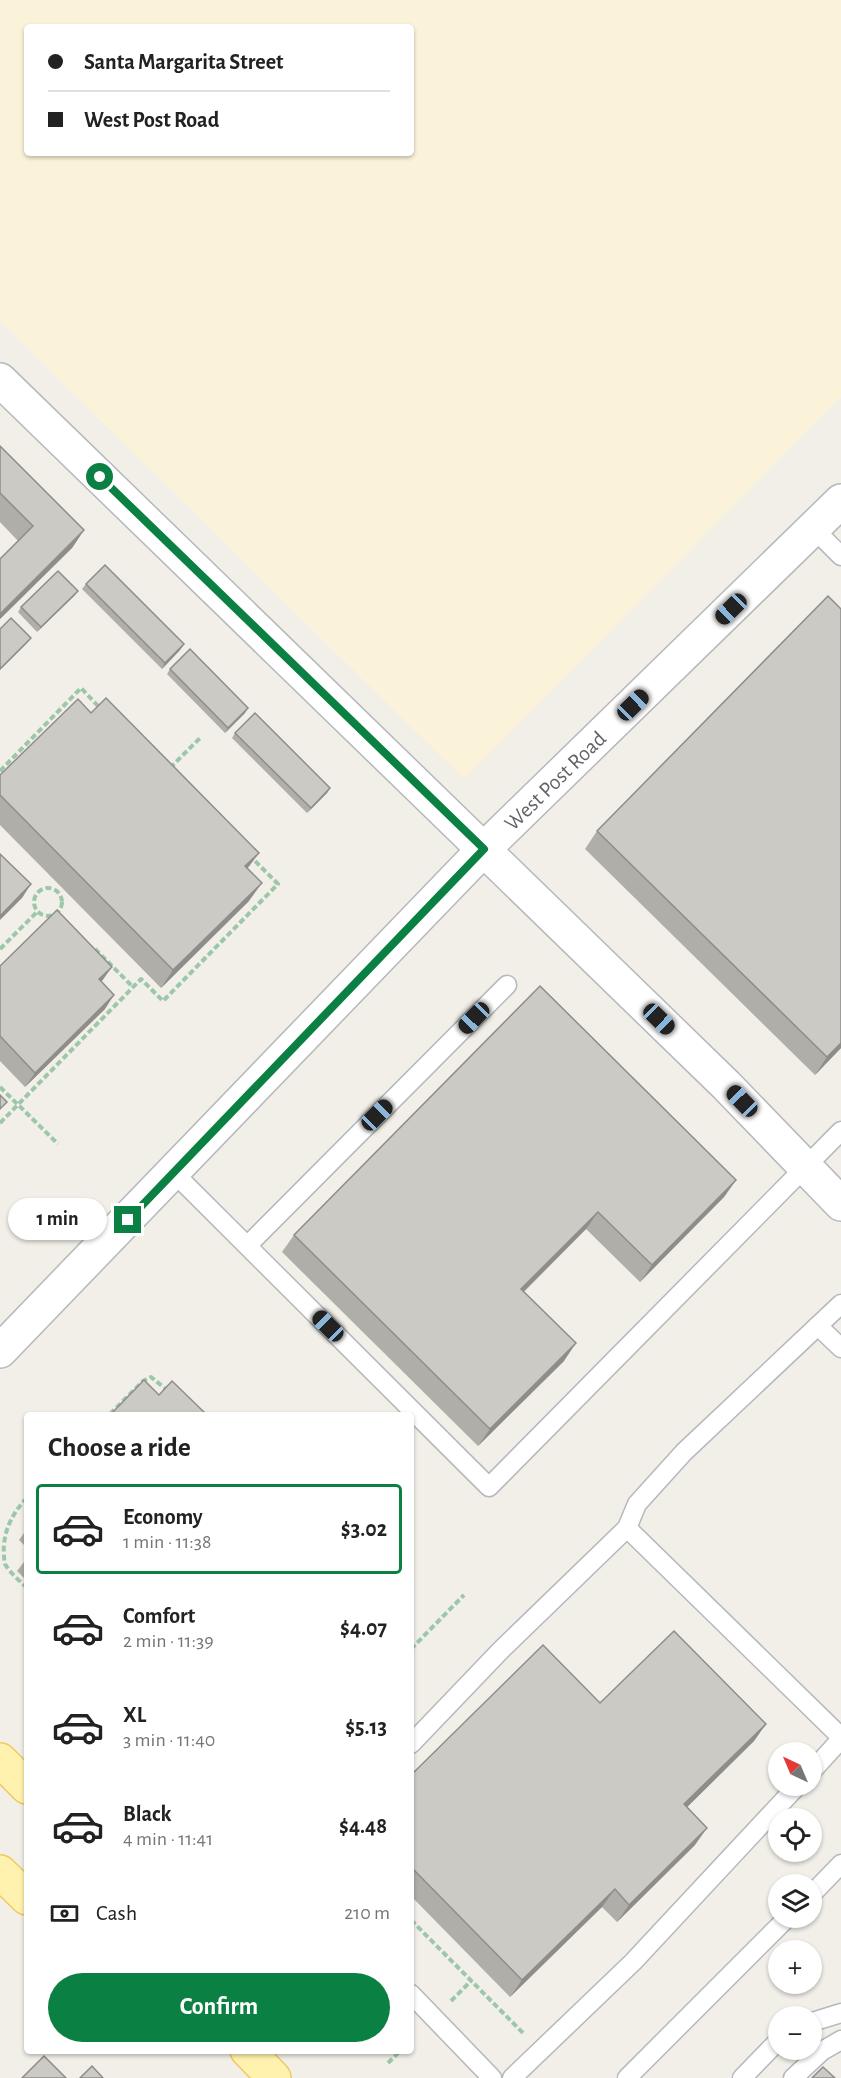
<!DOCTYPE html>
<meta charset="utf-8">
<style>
body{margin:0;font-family:"Alegreya Sans",sans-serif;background:#f2f2f2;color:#222;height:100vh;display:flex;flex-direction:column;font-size:22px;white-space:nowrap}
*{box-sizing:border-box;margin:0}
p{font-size:20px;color:#767676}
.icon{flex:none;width:33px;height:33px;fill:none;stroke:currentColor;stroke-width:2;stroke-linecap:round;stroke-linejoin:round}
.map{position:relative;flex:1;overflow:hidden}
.side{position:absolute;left:24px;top:1412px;width:390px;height:642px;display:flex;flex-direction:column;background:#fff;border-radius:6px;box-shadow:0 2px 4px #0004}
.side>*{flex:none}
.guide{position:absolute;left:24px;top:24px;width:390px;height:132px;border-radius:6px;box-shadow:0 2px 4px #0004;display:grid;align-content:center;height:132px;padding:0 24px;background:#fff}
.needle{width:39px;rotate:316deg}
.tools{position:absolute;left:768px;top:1742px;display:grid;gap:12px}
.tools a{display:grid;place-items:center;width:54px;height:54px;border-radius:50%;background:#fff;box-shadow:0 2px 4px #0004;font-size:30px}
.end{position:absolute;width:27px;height:27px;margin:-14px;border:8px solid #0b8043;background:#fff;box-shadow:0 0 0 3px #fff}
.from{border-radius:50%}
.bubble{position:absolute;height:42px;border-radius:21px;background:#fff;box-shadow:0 2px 4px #0004;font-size:20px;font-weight:600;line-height:42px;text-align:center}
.car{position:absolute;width:18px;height:36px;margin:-18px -9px;border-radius:8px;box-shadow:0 0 4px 2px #0007;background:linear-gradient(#222 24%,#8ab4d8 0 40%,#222 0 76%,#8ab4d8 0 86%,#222 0)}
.guide b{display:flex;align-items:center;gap:21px;height:57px;font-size:22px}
.guide b+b{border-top:2px solid #e0e0e0}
.guide i{width:15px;height:15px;background:#222}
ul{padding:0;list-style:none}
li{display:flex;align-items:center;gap:18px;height:90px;margin:0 12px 9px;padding:0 12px;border:3px solid transparent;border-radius:6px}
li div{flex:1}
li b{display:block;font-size:22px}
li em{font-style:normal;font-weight:600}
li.selected{border-color:#0b8043}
li>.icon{width:54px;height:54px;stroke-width:1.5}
h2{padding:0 24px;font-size:27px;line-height:72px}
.pay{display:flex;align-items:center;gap:15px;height:66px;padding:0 24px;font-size:22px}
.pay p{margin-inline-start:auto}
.primary-button{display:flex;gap:12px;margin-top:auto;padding:12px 24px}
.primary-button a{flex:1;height:69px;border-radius:36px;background:#0b8043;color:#fff;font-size:24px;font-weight:600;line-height:69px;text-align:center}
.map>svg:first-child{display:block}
.sand{fill:#fbf3d9;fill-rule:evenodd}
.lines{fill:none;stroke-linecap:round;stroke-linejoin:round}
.service-casing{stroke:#b5b8bc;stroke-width:21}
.minor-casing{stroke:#b5b8bc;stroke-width:36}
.primary-casing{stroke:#f2c960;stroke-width:36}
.path{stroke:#9cc7a9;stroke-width:4;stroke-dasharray:6 3;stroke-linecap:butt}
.service{stroke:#fff;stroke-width:18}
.minor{stroke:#fff;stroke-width:33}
.primary{stroke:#fff2af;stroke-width:33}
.wall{fill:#afaea9}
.shaded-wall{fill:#8f8d8a}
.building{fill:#cccac5;stroke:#8f8d8a;stroke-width:1.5}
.route{stroke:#0b8043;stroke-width:8}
.labels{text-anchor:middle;stroke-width:4.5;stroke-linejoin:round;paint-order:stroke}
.street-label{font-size:22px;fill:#5f6368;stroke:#fff}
</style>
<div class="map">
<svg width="841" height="2078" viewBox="0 0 841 2078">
<rect width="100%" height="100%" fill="#f1efe8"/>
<path class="sand" d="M0,0H841V397L464,779L0,321ZM27,27H411V153H27Z"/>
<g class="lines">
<defs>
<g id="service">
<path d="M814,529L841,556"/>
<path d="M173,1172L489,1487L841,1131"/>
<path d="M248,1245L507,985"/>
<path d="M818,1326L841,1348"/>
<path d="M627,1528L637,1504L684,1452L841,1304"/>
<path d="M411,1744L501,1650L627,1528L841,1737"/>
<path d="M812,1771L841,1739"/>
<path d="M812,1894L841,1864"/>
<path d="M411,1994L492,2078"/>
<path d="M812,2022L841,2013"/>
<path d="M512,2078L633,1962L798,1785"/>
<path d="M627,2078L788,1917"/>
<path d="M742,2078L778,2041"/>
<path d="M793,2078L822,2051L841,2040"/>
</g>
<g id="minor">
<path d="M0,380L726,1085L841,1204"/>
<path id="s1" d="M0,1351L484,849L841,501"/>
</g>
<g id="primary">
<path d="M0,1760L27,1787"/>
<path d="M0,1872L27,1898"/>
<path d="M247,2050L274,2078"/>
</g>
</defs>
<use href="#service" class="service-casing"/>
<use href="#minor" class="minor-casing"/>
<use href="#primary" class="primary-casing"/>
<g class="path">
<path d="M170,768L201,737"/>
<path d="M0,771L81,688L100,708"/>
<circle cx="48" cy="902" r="14"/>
<path d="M0,949L37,912"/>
<path d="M95,949L133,987"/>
<path d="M0,1087L58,1144"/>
<path d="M0,1123L141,979L163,1001L278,884L251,857"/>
<path d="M110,1414L143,1381L151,1377L167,1390"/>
<path d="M27,1498C10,1515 0,1538 5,1564C10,1573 20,1581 27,1588"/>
<path d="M411,1649L464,1595"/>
<path d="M411,1920L523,2033"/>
<path d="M451,2001L471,1981"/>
<path d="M388,2063L401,2050"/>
</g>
<use href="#service" class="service"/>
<use href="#minor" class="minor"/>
<use href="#primary" class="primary"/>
</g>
<g class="wall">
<path d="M0,446L84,530L72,548L0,619V559L18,541L0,522Z"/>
<path d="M86,584L184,644L180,650L162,669L82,589Z"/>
<path d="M78,591L74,596L37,632L18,612L21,607Z"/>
<path d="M841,609V1048L815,1075L585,849L597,831Z"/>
<path d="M170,669L245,713L225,733L167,674Z"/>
<path d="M91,713L259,853L247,869L249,901L161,988L0,825V775Z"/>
<path d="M235,733L330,788L327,793L307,813L232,738Z"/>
<path d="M0,966L101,982L105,1009L25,1087L0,1061Z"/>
<path d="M736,1180L724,1197L640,1282L586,1229L524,1292L564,1361L478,1446L282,1252L294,1235Z"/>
<path d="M27,1529V1548L19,1540Z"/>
<path d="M27,1558V1581L17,1571Z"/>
<path d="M600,1703L766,1724L754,1741L687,1807L695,1845L617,1922L602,1907L510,1997L411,1896V1775Z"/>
</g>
<g class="shaded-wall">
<path d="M84,530L72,548L0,619V614Z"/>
<path d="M78,591L74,596L37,632L41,627Z"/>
<path d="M31,638L27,643L0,670V669Z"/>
<path d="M184,644L180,650L162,669L165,663Z"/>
<path d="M248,708L245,713L225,733L228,728Z"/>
<path d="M330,788L327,793L307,813L311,808Z"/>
<path d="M259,853L246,870L245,866Z"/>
<path d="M262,883L249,901L161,988L173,970Z"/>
<path d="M31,884L22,898L0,920V916Z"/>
<path d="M112,967L102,981L89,993L99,979Z"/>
<path d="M114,995L105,1009L25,1087L35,1073Z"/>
<path d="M841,1043V1048L815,1075L827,1057Z"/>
<path d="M736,1180L724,1197L640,1282L652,1265Z"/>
<path d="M598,1212L586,1229L509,1306L521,1289Z"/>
<path d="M576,1343L564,1361L478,1446L490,1429Z"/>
<path d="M766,1724L754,1741L672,1822L684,1804Z"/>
<path d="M707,1828L695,1845L617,1922L629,1905Z"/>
<path d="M615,1889L602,1907L510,1997L522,1980Z"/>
</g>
<g class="building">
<path d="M0,446L84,530L0,614V559L33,526L0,493Z"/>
<path d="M105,565L184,644L165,663L86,584Z"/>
<path d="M58,571L78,591L41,627L21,607Z"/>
<path d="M828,596L841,609V1043L827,1057L597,831Z"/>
<path d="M11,618L31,638L0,669V629Z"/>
<path d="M190,649L248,708L228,728L170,669Z"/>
<path d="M106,698L259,853L245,866L262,883L173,970L0,795V775L78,699L91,713Z"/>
<path d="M255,713L330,788L311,808L235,733Z"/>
<path d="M0,854L31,884L0,916Z"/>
<path d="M57,910L112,967L99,979L114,995L35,1073L0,1036V966Z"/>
<path d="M540,986L736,1180L652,1265L598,1212L521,1289L576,1343L490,1429L294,1235Z"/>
<path d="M0,1095L7,1102L0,1109Z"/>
<path d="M144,1380L159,1395L172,1381L206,1414H111Z"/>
<path d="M674,1631L766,1724L684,1804L707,1828L629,1905L615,1889L522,1980L411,1867V1775L543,1645L600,1703Z"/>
<path d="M44,2056L66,2078H22Z"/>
<path d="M92,2066L103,2078H80Z"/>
<path d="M823,2067L835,2078H812Z"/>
</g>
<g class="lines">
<path class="route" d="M100,477L484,849L128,1220"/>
</g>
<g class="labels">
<g class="street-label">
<text dy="8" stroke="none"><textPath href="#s1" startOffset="796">West Post Road</textPath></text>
</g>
</g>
</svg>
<div class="tools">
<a><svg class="needle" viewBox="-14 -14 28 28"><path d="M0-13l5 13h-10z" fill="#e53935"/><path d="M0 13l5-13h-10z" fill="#767676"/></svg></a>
<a><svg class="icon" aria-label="locate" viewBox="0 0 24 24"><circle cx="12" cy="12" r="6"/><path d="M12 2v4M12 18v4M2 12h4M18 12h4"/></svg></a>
<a><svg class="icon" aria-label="layers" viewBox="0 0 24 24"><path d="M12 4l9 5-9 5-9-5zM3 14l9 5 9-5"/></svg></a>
<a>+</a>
<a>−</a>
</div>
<i class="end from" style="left:100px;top:477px"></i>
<i class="end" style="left:128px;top:1220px"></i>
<div class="bubble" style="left:8px;top:1198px;width:99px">1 min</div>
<i class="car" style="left:731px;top:609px;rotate:226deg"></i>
<i class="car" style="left:633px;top:705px;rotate:46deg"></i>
<i class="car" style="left:474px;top:1018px;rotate:224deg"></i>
<i class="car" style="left:659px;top:1019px;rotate:134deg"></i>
<i class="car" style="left:742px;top:1101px;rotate:316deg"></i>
<i class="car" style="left:377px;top:1115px;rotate:45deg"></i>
<i class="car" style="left:328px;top:1326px;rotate:315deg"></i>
<div class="guide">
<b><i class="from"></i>Santa Margarita Street</b>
<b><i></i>West Post Road</b>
</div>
<section class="side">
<h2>Choose a ride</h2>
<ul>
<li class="selected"><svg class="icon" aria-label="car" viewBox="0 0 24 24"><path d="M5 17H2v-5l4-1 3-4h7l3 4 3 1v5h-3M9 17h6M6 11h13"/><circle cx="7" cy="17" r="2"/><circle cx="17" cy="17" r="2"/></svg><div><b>Economy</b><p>1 min · 11:38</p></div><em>$3.02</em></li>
<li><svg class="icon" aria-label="car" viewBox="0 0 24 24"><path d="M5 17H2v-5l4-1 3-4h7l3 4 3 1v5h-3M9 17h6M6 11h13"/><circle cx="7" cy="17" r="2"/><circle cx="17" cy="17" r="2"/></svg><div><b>Comfort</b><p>2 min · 11:39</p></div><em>$4.07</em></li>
<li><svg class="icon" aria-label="car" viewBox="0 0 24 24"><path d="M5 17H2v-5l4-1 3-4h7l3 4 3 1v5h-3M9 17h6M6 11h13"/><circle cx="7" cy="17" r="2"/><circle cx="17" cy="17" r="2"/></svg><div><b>XL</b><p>3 min · 11:40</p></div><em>$5.13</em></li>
<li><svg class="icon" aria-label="car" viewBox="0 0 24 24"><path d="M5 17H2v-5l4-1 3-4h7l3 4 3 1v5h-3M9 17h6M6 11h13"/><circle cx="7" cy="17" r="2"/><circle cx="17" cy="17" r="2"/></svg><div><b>Black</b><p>4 min · 11:41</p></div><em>$4.48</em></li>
</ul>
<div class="pay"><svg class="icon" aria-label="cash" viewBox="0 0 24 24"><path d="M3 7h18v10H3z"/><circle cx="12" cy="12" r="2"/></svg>Cash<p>210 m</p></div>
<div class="primary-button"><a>Confirm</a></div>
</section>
</div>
